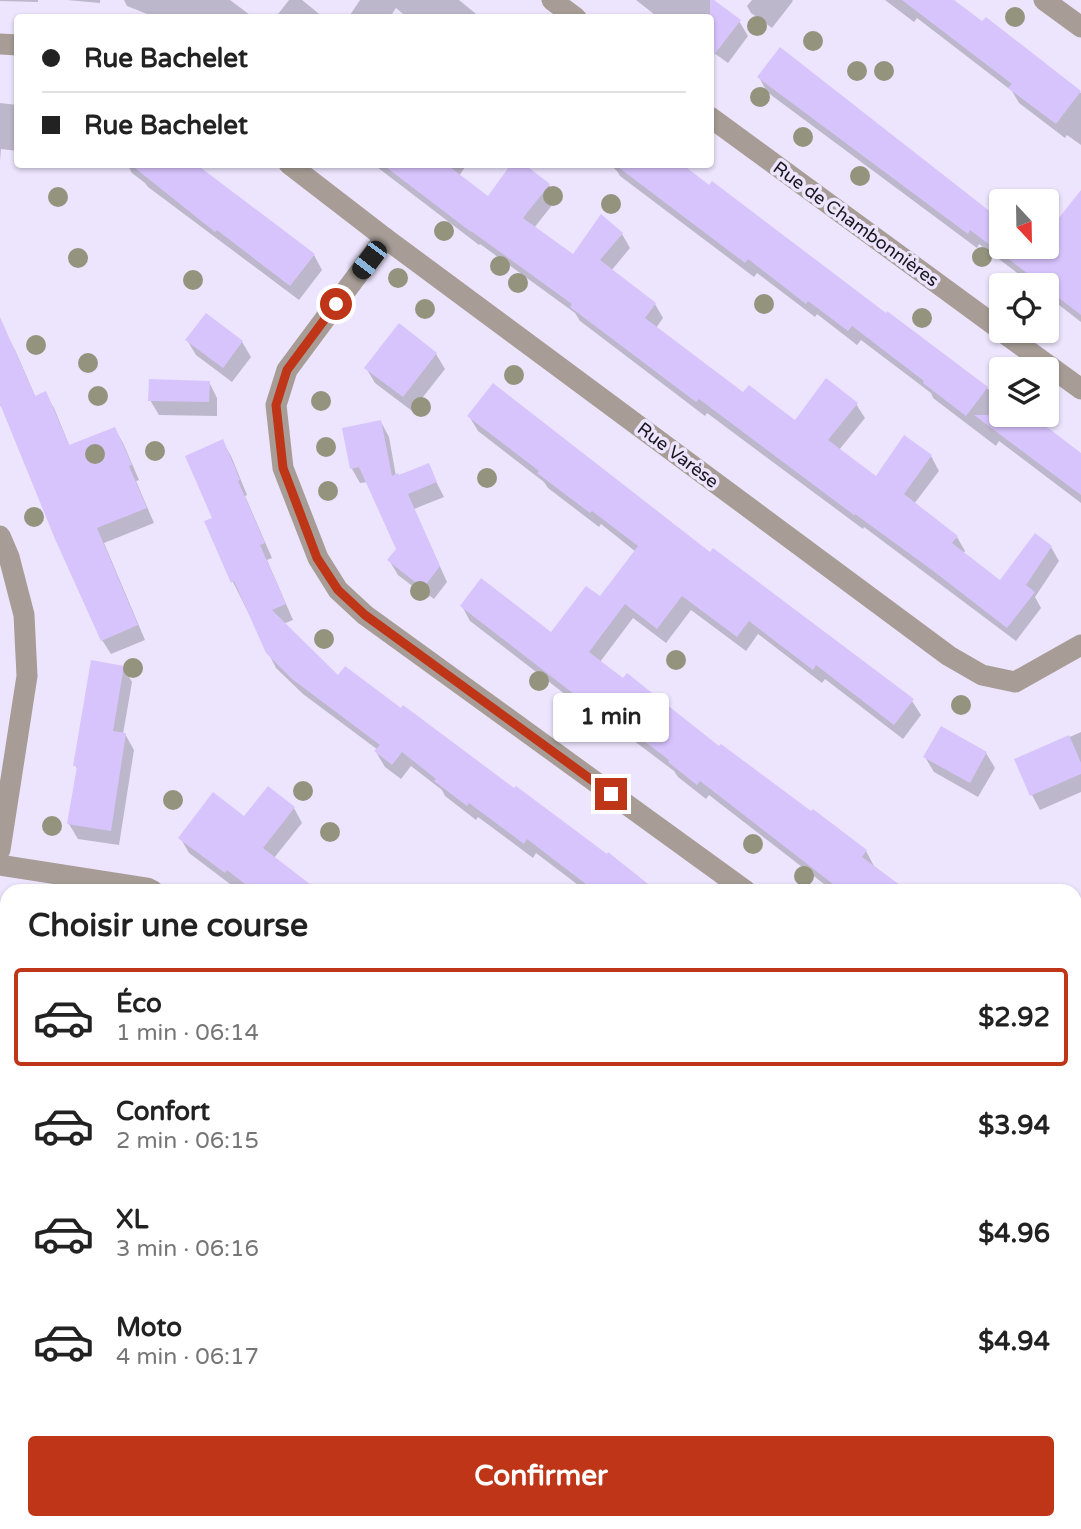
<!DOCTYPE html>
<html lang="fr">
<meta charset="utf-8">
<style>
body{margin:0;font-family:"Varela Round",sans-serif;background:#f2f2f2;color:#222;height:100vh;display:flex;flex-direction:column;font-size:26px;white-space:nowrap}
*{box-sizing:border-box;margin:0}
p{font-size:23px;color:#767676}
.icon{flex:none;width:38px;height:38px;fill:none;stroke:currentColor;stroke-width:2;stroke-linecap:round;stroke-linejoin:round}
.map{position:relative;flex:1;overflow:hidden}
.drawer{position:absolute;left:0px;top:884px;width:1082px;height:646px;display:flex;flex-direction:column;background:#fff;border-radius:21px 21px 0 0;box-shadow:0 2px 5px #0004}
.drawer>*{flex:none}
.hud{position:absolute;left:14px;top:14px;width:700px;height:154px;border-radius:7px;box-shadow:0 2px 5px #0004;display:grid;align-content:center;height:154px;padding:0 28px;background:#fff}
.needle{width:46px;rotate:158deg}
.fabs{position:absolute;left:989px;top:189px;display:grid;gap:14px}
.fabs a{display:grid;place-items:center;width:70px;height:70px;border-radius:7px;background:#fff;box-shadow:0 2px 5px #0004;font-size:35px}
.end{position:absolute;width:32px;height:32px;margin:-16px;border:9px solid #bf3518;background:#fff;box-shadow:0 0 0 4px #fff}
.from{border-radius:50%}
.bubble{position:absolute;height:49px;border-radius:7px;background:#fff;box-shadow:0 2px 5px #0004;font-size:23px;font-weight:700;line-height:49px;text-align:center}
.car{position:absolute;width:21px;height:42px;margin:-21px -10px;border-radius:9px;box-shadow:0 0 5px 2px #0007;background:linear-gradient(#222 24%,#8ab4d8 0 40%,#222 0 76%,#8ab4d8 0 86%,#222 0)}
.hud b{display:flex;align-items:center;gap:24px;height:66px;font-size:26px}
.hud b+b{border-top:2px solid #e0e0e0}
.hud i{width:18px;height:18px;background:#222}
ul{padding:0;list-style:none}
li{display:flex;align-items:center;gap:21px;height:98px;margin:0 14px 10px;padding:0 14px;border:4px solid transparent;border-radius:7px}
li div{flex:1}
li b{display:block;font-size:26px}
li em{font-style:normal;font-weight:700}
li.on{border-color:#bf3518}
li>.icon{width:63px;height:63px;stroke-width:1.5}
h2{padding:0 28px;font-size:32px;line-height:84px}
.primary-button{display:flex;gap:14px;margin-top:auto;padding:14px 28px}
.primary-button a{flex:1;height:80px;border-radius:7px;background:#bf3518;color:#fff;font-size:28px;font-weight:700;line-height:80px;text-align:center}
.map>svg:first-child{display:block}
.shadow{fill:#0003}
.building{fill:#d8c4fd}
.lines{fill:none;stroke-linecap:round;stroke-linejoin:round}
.minor{stroke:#a79d96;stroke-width:21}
.tree{fill:#94937e}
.route{stroke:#bf3518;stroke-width:9}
.labels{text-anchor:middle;stroke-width:7;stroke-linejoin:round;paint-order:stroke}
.street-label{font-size:18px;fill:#18151d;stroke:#ede5fe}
</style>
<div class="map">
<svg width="1081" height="1529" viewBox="0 0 1081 1529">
<rect width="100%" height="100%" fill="#ede5fe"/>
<g class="shadow">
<path d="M0,0H38V2L0,1Z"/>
<path d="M67,0H100V3Z"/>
<path d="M124,0H230L254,18H157L127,6Z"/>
<path d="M289,0H302L318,13L321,18H275Z"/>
<path d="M360,0H459L481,18H408L396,8L389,18H348Z"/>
<path d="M636,0H712L739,21L748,36L728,63L710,50V18H659Z"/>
<path d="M752,0H792L793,1L772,28L751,13L747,6Z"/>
<path d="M885,0H952L983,24L986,20L1081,93V145L1067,135L1065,138L1019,103L1012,91L917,18L914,22Z"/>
<path d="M759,77L1001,222V247H1046L1081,207V322L1046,295V285H1033L979,244L977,248L767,92Z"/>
<path d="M0,103L18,105V151L1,149L0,161Z"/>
<path d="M127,164H193L314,255L322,270L299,300L148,187L145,183L132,173Z"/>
<path d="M373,164H467L459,176L488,198L549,185L557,199L534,228L573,257L622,234L630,248L611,271L655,304L663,318L656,328L744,394L796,423L856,404L865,418L839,450L876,478L931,456L939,471L914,504L957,537L965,551L963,554L1000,582L1051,547L1059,561L1035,597L1041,608L1016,641L864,527L863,529L707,413L705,416L580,321L575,313L480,244L479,245Z"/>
<path d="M609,164H680L886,315L888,313L1001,399V415H1028L1081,455V503L999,441L996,446L933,398L931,393L861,340L857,345L817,314L815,317L757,273L754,277L620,176L617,171Z"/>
<path d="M0,336H7L15,350L36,398L45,394L54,408L70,447L115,429L123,443L139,480L136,481L154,523L104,543L145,640L111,654L102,640L2,405L0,406Z"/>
<path d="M187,340L242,342L251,357L232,382L196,355Z"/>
<path d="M436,354L445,369L412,411L375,383L366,368Z"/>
<path d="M209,382L217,398V416L159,415L150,400Z"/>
<path d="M469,416L710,555L912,701L921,715L903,739L825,679L822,683L758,634L746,651L691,610L666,643L633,618L600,662L719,749L866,851L874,866L905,891H833L709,795L706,799L678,777L674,771L617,728L614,732L470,621L462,606L551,634L601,599L636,552L601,524L599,527L548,488L544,482L478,431Z"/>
<path d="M381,422L389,437L396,476L428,466L444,497L414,509L447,582L434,599L430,596L428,598L398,575L389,560L398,550L368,482L360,483L352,469Z"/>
<path d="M222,441L231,456L247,495L245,496L272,558L267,560L293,620L283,624L339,677L514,791L656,891H586L536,853L533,858L478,817L476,820L445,796L442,790L411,766L401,779L385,767L376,752L378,750L303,694L276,668L233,582L207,522L214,518Z"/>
<path d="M123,667L132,682L123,734H125L134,750L119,845L78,839L69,824L78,770L75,765Z"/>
<path d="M1081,732V792L1040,810L1032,795L1017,760Z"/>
<path d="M986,753L995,768L978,797L934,772L925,757Z"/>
<path d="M294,808L302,823L274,858L317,891H245L236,884L234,887L189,853L181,839L245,818Z"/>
<path d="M1081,907V967L1078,969L1079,972L1074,974V911Z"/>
<path d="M1074,1248L1081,1253V1383L1074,1391Z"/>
<path d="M7,1250V1279L0,1267V1260Z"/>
<path d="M0,1408L7,1413V1466L0,1461Z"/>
<path d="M86,1522H161L170,1529H95Z"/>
<path d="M330,1522H406L415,1529H339Z"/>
<path d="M590,1522H660L669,1529H599Z"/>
<path d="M859,1522H932L941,1529H868Z"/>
</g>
<g class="building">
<path d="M710,0H714L741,20L710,60Z"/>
<path d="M902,0H954L982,21L986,17L1081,91L1056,124L1008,88L1012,84Z"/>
<path d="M780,47L1001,220V247H1046V234L1081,190V315L1046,288V285H1043L970,230L968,234L757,77Z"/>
<path d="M130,164H196L315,254L290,286L217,230L215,232Z"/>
<path d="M382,164H446L488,196L511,164H524L550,184L523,218L573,254L601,214L623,233L600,260L656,303L645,318L743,392L749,385L795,420L826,378L858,403L828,440L876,476L904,435L932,455L904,494L958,536L952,543L1000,580L1035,533L1052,546L1026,585L1035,592L1007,628L932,570L855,514L854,515L699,399L696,402L570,307L572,304L471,231V232Z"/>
<path d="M614,164H682L709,185L712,181L886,313L887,311L988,387L966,416L923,383L924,381L852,326L848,331L808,301L806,304L748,259L745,263Z"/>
<path d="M206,313L243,341L223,368L185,340Z"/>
<path d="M0,317L35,396L46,391L69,445L115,427L132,465L129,466L147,508L97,528L138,625L101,641L55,539L0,404Z"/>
<path d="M399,323L437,353L403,397L364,368Z"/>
<path d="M149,379L210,381L209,402L148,401Z"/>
<path d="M493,383L710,552L713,548L914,699L894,725L816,665L813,670L749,621L737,637L682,596L657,629L625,604L589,652L623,678L627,673L719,746L721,744L811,811L813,809L867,850L862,857L908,891H842L700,781L697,785L668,762L669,760L608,714L605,718L460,606L481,578L551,632L586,586L600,596L638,546L592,511L590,513L537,473L539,471L467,416Z"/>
<path d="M974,415H1031L1081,453V495Z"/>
<path d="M381,420L392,476L398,473L399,475L429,463L437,482L408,494L440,566L425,586L421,582L419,585L387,560L396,549L359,467L350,469L342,428Z"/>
<path d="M223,439L240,480L238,481L265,543L260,545L286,604L272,610L338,675L345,666L401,708L403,705L514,788L516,786L607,854L608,852L657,891H595L527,839L524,844L469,803L467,806L434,781L436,779L402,752L392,765L374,751L380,745L292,679L266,653L234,581L231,583L204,521L212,518L185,456Z"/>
<path d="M91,660L124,666L113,731L126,733L111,831L67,824L77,766H73Z"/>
<path d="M941,726L987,752L970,783L923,757Z"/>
<path d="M1069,735L1081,763V774L1030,796L1014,759Z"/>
<path d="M268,786L295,807L263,848L319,891H254L227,870L225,873L178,838L213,792L244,816Z"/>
</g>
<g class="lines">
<g class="minor">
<path d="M552,0L576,18"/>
<path d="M1044,0L1081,27"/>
<path d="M0,44L18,45"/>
<path d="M710,117L1001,330"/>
<path d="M289,164L385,238L949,656L982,675L1015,682L1081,645"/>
<path d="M385,238L287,370L276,405L283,468L318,558L338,590L365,615L746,891"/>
<path d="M1001,331L1081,389"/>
<path d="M0,536L9,557L24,615L27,676L0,850"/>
<path d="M0,865L147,888L153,891"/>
<path d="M1074,1009L1081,1006"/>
<path d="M0,1175L7,1177"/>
<path d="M1074,1445L1081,1436"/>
<path d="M0,1522L9,1529"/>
<path d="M506,1522L515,1529"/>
<path d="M1017,1529L1022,1522"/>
</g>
</g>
<g class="tree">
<circle cx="1015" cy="17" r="10"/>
<circle cx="757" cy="26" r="10"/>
<circle cx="813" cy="41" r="10"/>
<circle cx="857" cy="71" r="10"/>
<circle cx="884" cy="71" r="10"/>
<circle cx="760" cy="97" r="10"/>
<circle cx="803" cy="137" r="10"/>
<circle cx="860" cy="176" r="10"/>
<circle cx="553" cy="196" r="10"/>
<circle cx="58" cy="197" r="10"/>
<circle cx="611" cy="204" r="10"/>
<circle cx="444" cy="231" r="10"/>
<circle cx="982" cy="257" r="10"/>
<circle cx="78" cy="258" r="10"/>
<circle cx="500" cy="266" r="10"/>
<circle cx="398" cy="278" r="10"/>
<circle cx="193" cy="280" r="10"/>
<circle cx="518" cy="283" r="10"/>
<circle cx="764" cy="304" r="10"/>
<circle cx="425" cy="309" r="10"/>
<circle cx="922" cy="318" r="10"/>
<circle cx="36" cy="345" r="10"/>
<circle cx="88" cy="363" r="10"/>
<circle cx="514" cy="375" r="10"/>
<circle cx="98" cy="396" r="10"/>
<circle cx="321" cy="401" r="10"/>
<circle cx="421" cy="407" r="10"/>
<circle cx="326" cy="447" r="10"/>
<circle cx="155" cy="451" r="10"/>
<circle cx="95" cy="454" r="10"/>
<circle cx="487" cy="478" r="10"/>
<circle cx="328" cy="491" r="10"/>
<circle cx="34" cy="517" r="10"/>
<circle cx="420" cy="591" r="10"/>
<circle cx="324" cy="639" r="10"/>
<circle cx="676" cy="660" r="10"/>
<circle cx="133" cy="668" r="10"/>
<circle cx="539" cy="681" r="10"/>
<circle cx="961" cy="705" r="10"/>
<circle cx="303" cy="791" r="10"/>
<circle cx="173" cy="800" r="10"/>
<circle cx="52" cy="826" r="10"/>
<circle cx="330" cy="832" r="10"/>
<circle cx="753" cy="844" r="10"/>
<circle cx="804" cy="876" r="10"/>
</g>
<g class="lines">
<path class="route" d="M336,304L287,370L276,405L283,468L317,558L338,590L365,615L611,794"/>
</g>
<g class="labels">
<g class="street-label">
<text transform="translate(856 224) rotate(36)" y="6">Rue de Chambonnières</text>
<text transform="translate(678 455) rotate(37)" y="6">Rue Varèse</text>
</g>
</g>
</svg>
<div class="fabs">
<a><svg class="needle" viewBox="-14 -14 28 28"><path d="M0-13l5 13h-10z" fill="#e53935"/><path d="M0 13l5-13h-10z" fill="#767676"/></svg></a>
<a><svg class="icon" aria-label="locate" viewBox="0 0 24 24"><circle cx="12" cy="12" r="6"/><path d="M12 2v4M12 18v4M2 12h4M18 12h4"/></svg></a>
<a><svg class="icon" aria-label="layers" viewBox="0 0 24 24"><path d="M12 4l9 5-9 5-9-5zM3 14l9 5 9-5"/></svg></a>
</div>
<i class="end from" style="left:336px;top:304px"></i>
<i class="end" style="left:611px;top:794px"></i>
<div class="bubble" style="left:553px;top:693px;width:116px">1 min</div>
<i class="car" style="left:369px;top:260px;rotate:217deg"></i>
<div class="hud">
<b><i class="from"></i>Rue Bachelet</b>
<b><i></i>Rue Bachelet</b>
</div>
<section class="drawer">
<h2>Choisir une course</h2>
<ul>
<li class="on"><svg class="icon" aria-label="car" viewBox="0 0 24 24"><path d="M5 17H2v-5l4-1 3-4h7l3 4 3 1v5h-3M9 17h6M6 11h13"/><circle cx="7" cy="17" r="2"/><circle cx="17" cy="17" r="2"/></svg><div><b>Éco</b><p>1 min · 06:14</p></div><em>$2.92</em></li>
<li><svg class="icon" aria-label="car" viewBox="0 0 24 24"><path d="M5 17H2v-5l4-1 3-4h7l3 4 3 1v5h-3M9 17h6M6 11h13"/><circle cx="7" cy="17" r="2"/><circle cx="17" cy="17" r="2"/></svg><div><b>Confort</b><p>2 min · 06:15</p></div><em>$3.94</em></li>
<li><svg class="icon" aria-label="car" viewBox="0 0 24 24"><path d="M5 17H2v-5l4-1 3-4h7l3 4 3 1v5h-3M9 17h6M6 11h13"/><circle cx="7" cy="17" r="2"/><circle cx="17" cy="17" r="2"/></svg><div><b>XL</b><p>3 min · 06:16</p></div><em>$4.96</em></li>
<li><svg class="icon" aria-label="car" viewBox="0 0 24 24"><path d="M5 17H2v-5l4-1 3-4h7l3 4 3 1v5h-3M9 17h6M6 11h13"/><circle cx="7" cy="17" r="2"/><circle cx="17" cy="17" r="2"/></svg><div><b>Moto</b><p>4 min · 06:17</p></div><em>$4.94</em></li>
</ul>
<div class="primary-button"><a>Confirmer</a></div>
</section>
</div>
